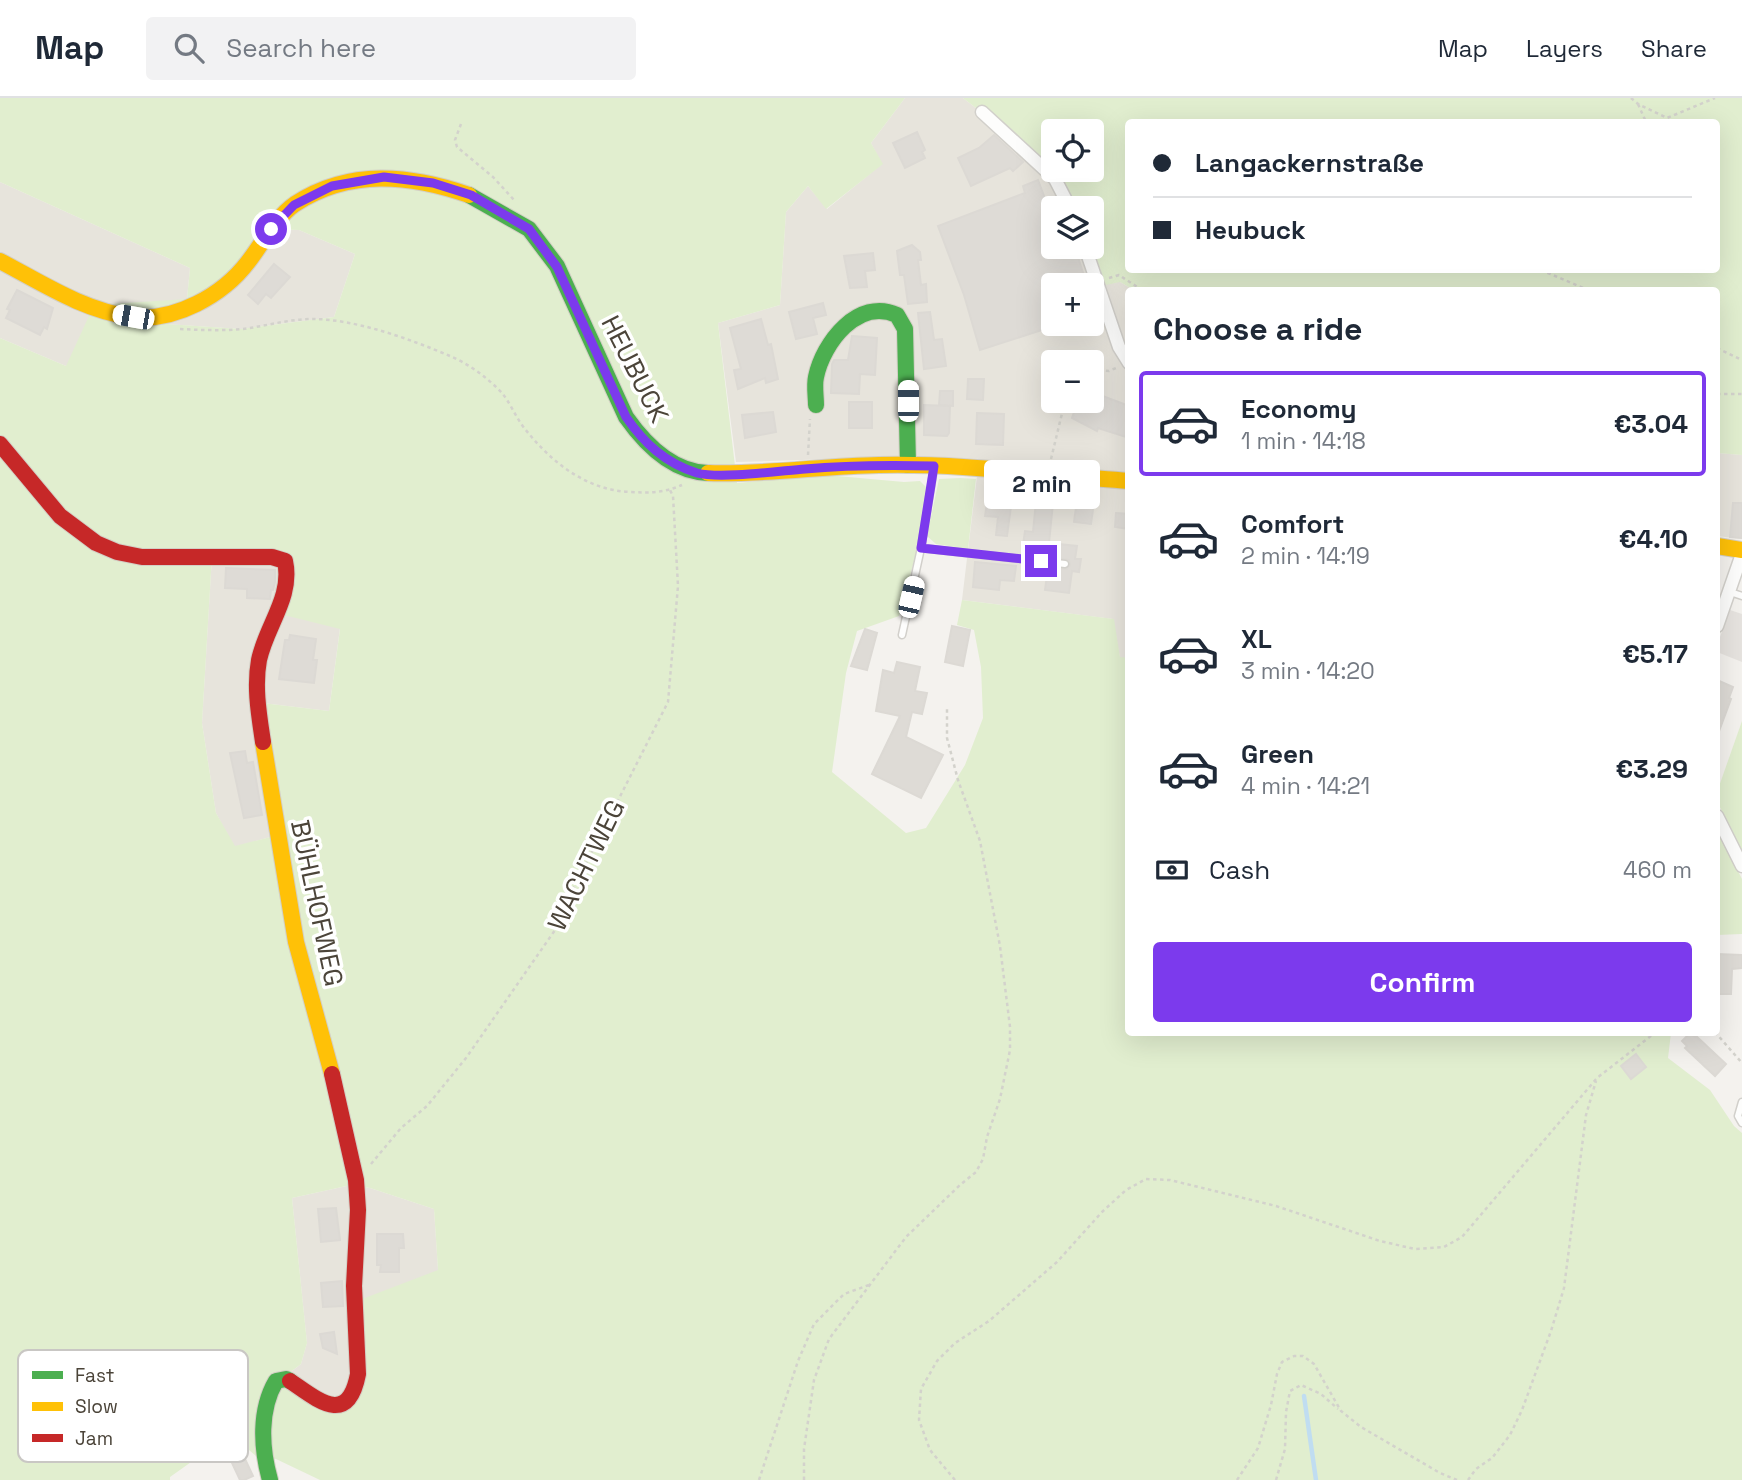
<!DOCTYPE html>
<meta charset="utf-8">
<style>
body{margin:0;font-family:"Space Grotesk",sans-serif;background:#f2f2f3;color:#1f2937;height:100vh;display:flex;flex-direction:column;font-size:26px;white-space:nowrap}
*{box-sizing:border-box;margin:0}
p{font-size:23px;color:#747a83}
.icon{flex:none;width:38px;height:38px;fill:none;stroke:currentColor;stroke-width:2;stroke-linecap:round;stroke-linejoin:round}
.map{position:relative;flex:1;overflow:hidden}
.drawer{position:absolute;left:1125px;top:189px;width:595px;height:749px;display:flex;flex-direction:column;background:#fff;border-radius:7px;box-shadow:0 7px 28px #0002}
.drawer>*{flex:none}
.top-card{position:absolute;left:1125px;top:21px;width:595px;height:154px;border-radius:7px;box-shadow:0 7px 28px #0002;display:grid;align-content:center;height:154px;padding:0 28px;background:#fff}
.tools{position:absolute;left:1041px;top:21px;display:grid;gap:14px}
.tools a{display:grid;place-items:center;width:63px;height:63px;border-radius:7px;background:#fff;box-shadow:0 7px 28px #0002;font-size:35px}
.end{position:absolute;width:32px;height:32px;margin:-16px;border:9px solid #7c3aed;background:#fff;box-shadow:0 0 0 4px #fff}
.from{border-radius:50%}
.bubble{position:absolute;height:49px;border-radius:7px;background:#fff;box-shadow:0 7px 28px #0002;font-size:23px;font-weight:700;line-height:49px;text-align:center}
.car{position:absolute;width:21px;height:42px;margin:-21px -10px;border-radius:9px;box-shadow:0 0 5px 2px #0007;background:linear-gradient(#fff 24%,#345 0 40%,#fff 0 76%,#345 0 86%,#fff 0)}
.top-card b{display:flex;align-items:center;gap:24px;height:66px;font-size:26px}
.top-card b+b{border-top:2px solid #e0e1e3}
.top-card i{width:18px;height:18px;background:#1f2937}
ul{padding:0;list-style:none}
li{display:flex;align-items:center;gap:21px;height:105px;margin:0 14px 10px;padding:0 14px;border:4px solid transparent;border-radius:7px}
li div{flex:1}
li b{display:block;font-size:26px}
li em{font-style:normal;font-weight:700}
li.on{border-color:#7c3aed}
li>.icon{width:63px;height:63px;stroke-width:1.5}
h2{padding:0 28px;font-size:32px;line-height:84px}
.pay{display:flex;align-items:center;gap:18px;height:77px;padding:0 28px;font-size:26px}
.pay p{margin-inline-start:auto}
.button{display:flex;gap:14px;margin-top:auto;padding:14px 28px}
.button a{flex:1;height:80px;border-radius:7px;background:#7c3aed;color:#fff;font-size:28px;font-weight:700;line-height:80px;text-align:center}
header{display:flex;align-items:center;gap:42px;box-sizing:border-box;height:98px;padding:0 35px;background:#fff;border-bottom:2px solid #e0e1e3}
header strong{font-size:33px}
nav{display:flex;gap:38px;margin-inline-start:auto;font-size:24px}
.search{width:490px;height:63px;background:#f2f2f3;display:flex;align-items:center;gap:18px;box-sizing:border-box;padding:0 24px;border-radius:7px;color:#747a83;font-size:26px}
.map>svg:first-child{display:block}
.residential{fill:#e7e4dc;fill-rule:evenodd}
.green{fill:#e1eecf;fill-rule:evenodd}
.parking{fill:#e6e3df}
.lines{fill:none;stroke-linecap:round;stroke-linejoin:round}
.stream{stroke:#c0ddf1;stroke-width:4.5}
.building{fill:#dedbd6;stroke:#dcd9d4;stroke-width:2}
.lane-casing{stroke:#d2d0cb;stroke-width:9}
.street-casing{stroke:#d2d0cb;stroke-width:15}
.fast-casing{stroke:#d3cfc5;stroke-width:18}
.slow-casing{stroke:#d3cfc5;stroke-width:18}
.jam-casing{stroke:#d3cfc5;stroke-width:18}
.path{stroke:#d3d2cc;stroke-width:2.5;stroke-dasharray:3.5 3.5;stroke-linecap:butt}
.lane{stroke:#fdfdfc;stroke-width:6}
.street{stroke:#fdfdfc;stroke-width:12}
.fast{stroke:#4caf50;stroke-width:16}
.slow{stroke:#ffc107;stroke-width:16}
.jam{stroke:#c62828;stroke-width:16}
.route{stroke:#7c3aed;stroke-width:9}
.labels{text-anchor:middle;stroke-width:7;stroke-linejoin:round;paint-order:stroke}
.street-label{font-size:26px;fill:#4b4439;stroke:#fff}
.key{fill:#fff;stroke:#c9c7c4;stroke-width:2}
.key-label{font-size:19px;fill:#4b4439}
</style>
<header>
<strong>Map</strong>
<div class="search"><svg class="icon" aria-label="search" viewBox="0 0 24 24"><circle cx="10" cy="10" r="6"/><path d="M15 15l6 6"/></svg>Search here</div>
<nav><a>Map</a><a>Layers</a><a>Share</a></nav>
</header>
<div class="map">
<svg width="1742" height="1382" viewBox="0 0 1742 1382">
<rect width="100%" height="100%" fill="#f4f2ee"/>
<g class="residential">
<path d="M905,0H963L985,17L1055,81L1070,110H1054V149H1088L1120,184L1134,192H1129V560H1120L1113,521L962,502L979,361L928,358L736,364L718,225L780,207L786,114L808,88L827,111L882,66L871,45ZM1054,187H1092V226H1054ZM1054,264H1092V303H1054Z"/>
<path d="M0,84L190,170L187,201L66,268L0,240Z"/>
<path d="M271,131L299,132L355,156L334,219L241,231L166,226Z"/>
<path d="M1717,355L1742,357V441L1717,438Z"/>
<path d="M212,458L272,459L340,530L329,613L254,604L274,738L234,749L216,715L202,625Z"/>
<path d="M351,1087L370,1090L434,1111L438,1172L353,1289L335,1305L287,1277L301,1266L307,1245L292,1100Z"/>
</g>
<g class="green">
<path d="M0,0H905L871,45L883,66L826,111L808,88L786,114L780,207L718,225L737,385L826,377L904,384L920,383L927,390L917,452L899,518L857,533L846,575L832,674L906,735L926,730L965,667L983,620L981,569L974,532L957,527L962,502L1114,521L1120,559L1129,560V934L1671,935L1668,960L1710,992L1734,1028L1742,1035V1382H320L276,1361L256,1358L242,1346L226,1311L208,1321L218,1345L170,1379V1382H0V240L66,268L94,207L187,201L190,170L0,84ZM271,131L299,132L355,156L334,219L241,231L167,226L247,166ZM212,458L285,463L276,515L340,531L329,613L253,604L274,738L235,748L216,715L202,625ZM351,1087L370,1090L434,1111L438,1172L357,1203L353,1288L335,1305L288,1276L301,1266L307,1245L292,1100Z"/>
<path d="M963,0H1742V357L1717,355V192H1134L1120,184L1106,187L1088,149H1092V110H1070L1055,81L985,17ZM1129,24H1717V172H1129ZM1054,33H1092V72H1054Z"/>
<path d="M960,380L976,381L968,451L936,446L927,438L939,381Z"/>
<path d="M1742,623V755L1717,703V694Z"/>
<path d="M1717,731L1742,781V836L1717,837Z"/>
</g>
<path class="parking" d="M1730,512L1742,516V564L1717,554V547Z"/>
<g class="lines">
<path class="stream" d="M1304,1298L1316,1382"/>
</g>
<g class="building">
<path d="M917,34L925,52L922,54L925,60L905,70L893,45Z"/>
<path d="M994,37L1023,64L1013,73L1010,70L971,88L958,60L979,50Z"/>
<path d="M1038,82L1054,124V149H1060L1062,154L1075,150L1087,187H1054V228L980,252L964,197L938,128L1025,95L1023,88Z"/>
<path d="M912,147L920,154L921,162H918L921,187L926,186L927,204L908,206L904,177H900L897,153Z"/>
<path d="M873,155L875,172L865,173L867,189L850,190L844,158Z"/>
<path d="M274,166L290,179L271,200L266,196L258,206L248,197Z"/>
<path d="M17,192L53,210L47,231L44,229L40,237L6,220L10,212L7,211Z"/>
<path d="M823,205L826,217L813,220L817,236L796,241L789,214Z"/>
<path d="M930,214L934,242L942,241L946,268L924,271L918,215Z"/>
<path d="M761,221L768,247L771,246L778,281L766,285L765,280L738,291L734,272L741,271L730,230Z"/>
<path d="M852,238L877,240L875,277L860,276L859,296L831,295L832,266L834,262H848Z"/>
<path d="M968,281H984L983,302L967,301Z"/>
<path d="M940,293H953V308L939,307Z"/>
<path d="M1092,294L1129,308V340L1098,330L1097,333L1072,320L1078,303H1092Z"/>
<rect x="849" y="304" width="23" height="26"/>
<path d="M924,307L950,308L949,335L947,338L924,337Z"/>
<path d="M773,314L776,334L745,340L742,317Z"/>
<path d="M977,315L1004,316L1003,347L976,346Z"/>
<path d="M1037,393L1054,395L1049,445L1077,448L1075,461H1081L1079,474L1072,473L1069,495L1045,492L1048,470L1067,471L1070,467L1069,462L1022,454L1025,433L1033,434Z"/>
<path d="M1078,395L1095,397L1091,426L1074,424Z"/>
<path d="M988,398L1012,401L1007,438L996,437L998,419L985,418Z"/>
<path d="M1733,405H1742V440L1730,439Z"/>
<path d="M1116,415L1129,416V431L1115,429Z"/>
<path d="M975,464L1016,468L1014,483L1000,482L999,492L973,489Z"/>
<path d="M226,470L275,472V484L273,492H271L270,501L247,500V491L225,490Z"/>
<path d="M952,528L970,532L963,568L945,564Z"/>
<path d="M865,531L877,535L867,572L851,568Z"/>
<path d="M290,537L316,541L313,562H317L314,585L279,581L285,542H289Z"/>
<path d="M897,564L920,569L915,593L927,595L922,616L912,614L906,639L943,657L921,700L872,676L900,618L876,613L883,572L894,575Z"/>
<path d="M1717,582L1733,589L1729,600L1731,601L1718,636Z"/>
<path d="M245,653L247,665L253,664L262,717L244,720L230,655Z"/>
<path d="M1717,856L1742,857V870L1732,871L1731,896H1717Z"/>
<path d="M1690,935L1695,939L1696,938L1726,966L1715,978L1685,950L1687,948L1682,943Z"/>
<path d="M1636,956L1646,969L1631,981L1621,968Z"/>
<path d="M336,1110L340,1142L321,1144L318,1111Z"/>
<path d="M377,1136H403L404,1150H399V1174H380L381,1167H377Z"/>
<path d="M342,1183L343,1208L323,1209L321,1185Z"/>
<path d="M334,1234L337,1256L323,1250L320,1236Z"/>
<path d="M223,1314L253,1378L244,1382H240L211,1320Z"/>
</g>
<g class="lines">
<defs>
<g id="lane">
<path d="M921,450L1065,466"/>
<path d="M1730,494L1742,498"/>
<path d="M902,537L921,450L934,370"/>
<path d="M1742,1004L1738,1018L1742,1025"/>
</g>
<g id="street">
<path d="M982,14L1055,81L1070,110"/>
<path d="M1085,149L1119,249L1129,265"/>
<path d="M1717,528L1742,456"/>
<path d="M1717,718L1742,768"/>
</g>
<g id="fast">
<path d="M469,97L529,131L557,168L626,319C645,346 672,374 708,375"/>
<path d="M816,307C816,298 814,288 816,279C823,245 858,199 897,217L905,231L908,367"/>
<path d="M270,1382C261,1350 259,1312 276,1283L286,1281L290,1283"/>
</g>
<g id="slow">
<path d="M0,163C42,185 84,213 132,219C175,224 223,197 248,164C263,145 275,120 295,106C350,70 411,77 469,97"/>
<path d="M708,375C765,377 822,368 879,367C962,365 1046,377 1129,383"/>
<path d="M1717,448L1742,452"/>
<path d="M263,644L296,844L332,976"/>
</g>
<g id="jam">
<path d="M0,346L60,418L96,445L117,454L142,459H272L285,463C293,499 266,528 259,562C254,589 259,617 263,644"/>
<path d="M290,1283C318,1302 348,1329 358,1276L354,1188L358,1112L356,1082L332,976"/>
</g>
</defs>
<use href="#lane" class="lane-casing"/>
<use href="#street" class="street-casing"/>
<use href="#fast" class="fast-casing"/>
<use href="#slow" class="slow-casing"/>
<use href="#jam" class="jam-casing"/>
<g class="path">
<path d="M1631,0L1638,6L1667,20L1715,0"/>
<path d="M1638,6L1646,24"/>
<path d="M461,26L455,42L457,49L493,79L515,103"/>
<path d="M1541,172L1588,192"/>
<path d="M1109,180L1119,177L1142,192"/>
<path d="M180,231C201,232 222,233 243,231C266,228 289,221 312,221C355,221 410,241 450,258C469,266 488,280 502,295C511,306 516,320 525,331C551,364 586,392 630,394C649,395 664,395 682,387"/>
<path d="M1717,250L1742,262"/>
<path d="M1092,271L1109,273L1116,270"/>
<path d="M1717,296H1742"/>
<path d="M808,357L810,321"/>
<path d="M1051,361L1065,303"/>
<path d="M1715,934L1742,965"/>
<path d="M371,1066L401,1030L427,1008L466,960L562,822L570,797L668,604L678,488L673,398L670,392"/>
<path d="M759,1382L798,1263L814,1226L844,1196L869,1187"/>
<path d="M804,1382V1351L814,1282L829,1241L906,1139L960,1087L976,1074L983,1061L987,1039L1000,1001L1010,952V929L1000,848L980,743L958,682L947,640V608"/>
<path d="M955,1382L930,1352L919,1322L921,1291L937,1263L955,1245L989,1223L1057,1164L1102,1114L1126,1092L1146,1081L1170,1082L1276,1108L1380,1143L1415,1151L1444,1149L1462,1139L1597,980L1656,934"/>
<path d="M1237,1382L1258,1350L1271,1307L1277,1276L1282,1264L1294,1258H1303L1314,1266L1341,1313L1361,1329L1440,1375L1457,1382"/>
<path d="M1276,1382L1285,1351L1286,1314L1290,1293L1301,1287L1321,1296L1338,1311"/>
<path d="M1468,1382L1476,1371L1492,1360L1510,1337L1522,1312L1551,1233L1564,1190L1586,1017L1596,983"/>
</g>
<use href="#lane" class="lane"/>
<use href="#street" class="street"/>
<use href="#fast" class="fast"/>
<use href="#slow" class="slow"/>
<use href="#jam" class="jam"/>
</g>
<g class="lines">
<path class="route" d="M271,131L294,107L332,88L384,79L433,85L471,97L529,131L557,169L626,319C644,345 665,365 697,375C720,381 779,373 805,371C848,367 891,367 934,368L921,450L1041,463"/>
</g>
<g class="labels">
<g class="street-label">
<text transform="translate(635 271) rotate(63)" y="9">HEUBUCK</text>
<text transform="translate(586 767) rotate(-64)" y="9">WACHTWEG</text>
<text transform="translate(317 805) rotate(78)" y="9">BÜHLHOFWEG</text>
</g>
</g>
<rect x="18" y="1252" width="230" height="112" rx="10" class="key"/>
<rect x="32" y="1273" width="31" height="8" fill="#4caf50"/>
<rect x="32" y="1304" width="31" height="9" fill="#ffc107"/>
<rect x="32" y="1336" width="31" height="8" fill="#c62828"/>
<g class="key-label">
<text x="75" y="1284">Fast</text>
<text x="75" y="1315">Slow</text>
<text x="75" y="1347">Jam</text>
</g>
</svg>
<div class="tools">
<a><svg class="icon" aria-label="locate" viewBox="0 0 24 24"><circle cx="12" cy="12" r="6"/><path d="M12 2v4M12 18v4M2 12h4M18 12h4"/></svg></a>
<a><svg class="icon" aria-label="layers" viewBox="0 0 24 24"><path d="M12 4l9 5-9 5-9-5zM3 14l9 5 9-5"/></svg></a>
<a>+</a>
<a>−</a>
</div>
<i class="end from" style="left:271px;top:131px"></i>
<i class="end" style="left:1041px;top:463px"></i>
<div class="bubble" style="left:984px;top:362px;width:116px">2 min</div>
<i class="car" style="left:133px;top:219px;rotate:280deg"></i>
<i class="car" style="left:908px;top:303px;rotate:0deg"></i>
<i class="car" style="left:911px;top:499px;rotate:13deg"></i>
<div class="top-card">
<b><i class="from"></i>Langackernstraße</b>
<b><i></i>Heubuck</b>
</div>
<section class="drawer">
<h2>Choose a ride</h2>
<ul>
<li class="on"><svg class="icon" aria-label="car" viewBox="0 0 24 24"><path d="M5 17H2v-5l4-1 3-4h7l3 4 3 1v5h-3M9 17h6M6 11h13"/><circle cx="7" cy="17" r="2"/><circle cx="17" cy="17" r="2"/></svg><div><b>Economy</b><p>1 min · 14:18</p></div><em>€3.04</em></li>
<li><svg class="icon" aria-label="car" viewBox="0 0 24 24"><path d="M5 17H2v-5l4-1 3-4h7l3 4 3 1v5h-3M9 17h6M6 11h13"/><circle cx="7" cy="17" r="2"/><circle cx="17" cy="17" r="2"/></svg><div><b>Comfort</b><p>2 min · 14:19</p></div><em>€4.10</em></li>
<li><svg class="icon" aria-label="car" viewBox="0 0 24 24"><path d="M5 17H2v-5l4-1 3-4h7l3 4 3 1v5h-3M9 17h6M6 11h13"/><circle cx="7" cy="17" r="2"/><circle cx="17" cy="17" r="2"/></svg><div><b>XL</b><p>3 min · 14:20</p></div><em>€5.17</em></li>
<li><svg class="icon" aria-label="car" viewBox="0 0 24 24"><path d="M5 17H2v-5l4-1 3-4h7l3 4 3 1v5h-3M9 17h6M6 11h13"/><circle cx="7" cy="17" r="2"/><circle cx="17" cy="17" r="2"/></svg><div><b>Green</b><p>4 min · 14:21</p></div><em>€3.29</em></li>
</ul>
<div class="pay"><svg class="icon" aria-label="cash" viewBox="0 0 24 24"><path d="M3 7h18v10H3z"/><circle cx="12" cy="12" r="2"/></svg>Cash<p>460 m</p></div>
<div class="button"><a>Confirm</a></div>
</section>
</div>
